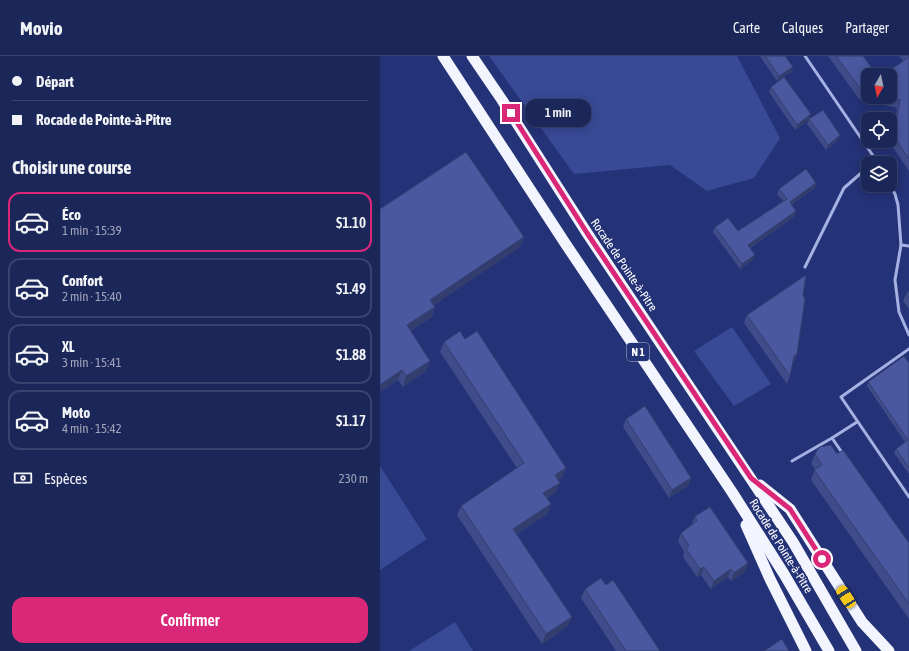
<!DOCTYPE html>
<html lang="fr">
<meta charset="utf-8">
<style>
body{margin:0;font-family:"Asap Condensed",sans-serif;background:#242e5f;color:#f1f3f6;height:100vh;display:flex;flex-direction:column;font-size:15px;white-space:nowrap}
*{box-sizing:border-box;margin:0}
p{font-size:13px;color:#a0a5ba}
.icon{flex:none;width:22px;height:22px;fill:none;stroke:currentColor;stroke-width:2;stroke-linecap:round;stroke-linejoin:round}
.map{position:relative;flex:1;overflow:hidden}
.panel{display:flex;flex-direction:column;background:#1b2659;width:380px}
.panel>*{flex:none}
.banner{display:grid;align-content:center;height:88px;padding:0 12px;background:#1b2659}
.needle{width:26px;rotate:189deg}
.tools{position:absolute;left:481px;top:12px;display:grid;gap:8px}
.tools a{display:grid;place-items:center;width:36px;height:36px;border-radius:8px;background:#1b2659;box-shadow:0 2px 10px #0003,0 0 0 1px #39436f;font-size:20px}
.end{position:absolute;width:18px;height:18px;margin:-9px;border:5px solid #db2777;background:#fff;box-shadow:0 0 0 2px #fff}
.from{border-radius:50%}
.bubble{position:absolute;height:28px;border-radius:12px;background:#1b2659;box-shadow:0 2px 10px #0003,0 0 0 1px #39436f;font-size:13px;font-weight:600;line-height:28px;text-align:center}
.car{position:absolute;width:12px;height:24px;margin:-12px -6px;border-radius:5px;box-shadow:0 0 3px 1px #0007;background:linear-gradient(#f5c518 24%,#345 0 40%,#f5c518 0 76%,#345 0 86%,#f5c518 0)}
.banner b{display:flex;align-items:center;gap:14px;height:38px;font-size:15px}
.banner b+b{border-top:1px solid #39436f}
.banner i{width:10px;height:10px;background:#f1f3f6}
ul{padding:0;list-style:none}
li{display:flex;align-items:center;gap:12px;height:60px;margin:0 8px 6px;padding:0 4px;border:2px solid #39436f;border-radius:12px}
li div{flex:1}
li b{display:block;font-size:15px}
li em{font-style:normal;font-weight:600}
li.selected{border-color:#db2777}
li>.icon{width:36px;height:36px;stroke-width:1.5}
h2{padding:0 12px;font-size:18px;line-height:48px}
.pay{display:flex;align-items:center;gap:10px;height:44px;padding:0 12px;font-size:15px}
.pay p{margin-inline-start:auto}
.primary-button{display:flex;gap:8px;margin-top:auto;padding:8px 12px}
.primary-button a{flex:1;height:46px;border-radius:12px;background:#db2777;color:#fff;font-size:16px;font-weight:600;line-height:46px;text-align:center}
header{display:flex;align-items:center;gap:24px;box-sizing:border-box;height:56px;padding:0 20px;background:#1b2659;border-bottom:1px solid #39436f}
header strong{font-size:19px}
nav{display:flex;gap:22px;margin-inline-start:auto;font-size:14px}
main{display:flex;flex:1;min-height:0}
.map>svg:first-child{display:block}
.green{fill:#384995}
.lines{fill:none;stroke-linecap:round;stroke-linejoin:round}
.service{stroke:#a6b1e3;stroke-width:3}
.trunk{stroke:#f2f4fe;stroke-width:11}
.wall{fill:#3f4c89;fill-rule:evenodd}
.shaded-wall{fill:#333e6f}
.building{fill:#49589f;stroke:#333e6f}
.route{stroke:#db2777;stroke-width:5}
.labels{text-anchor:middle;stroke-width:3.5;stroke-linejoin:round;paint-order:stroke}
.shield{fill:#243277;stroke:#bdc2d6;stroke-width:1}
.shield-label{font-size:11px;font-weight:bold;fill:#fff}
.street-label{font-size:12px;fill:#fff;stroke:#243277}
</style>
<header>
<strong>Movio</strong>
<nav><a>Carte</a><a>Calques</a><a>Partager</a></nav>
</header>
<main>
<section class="panel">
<div class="banner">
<b><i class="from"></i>Départ</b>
<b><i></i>Rocade de Pointe-à-Pitre</b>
</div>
<h2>Choisir une course</h2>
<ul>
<li class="selected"><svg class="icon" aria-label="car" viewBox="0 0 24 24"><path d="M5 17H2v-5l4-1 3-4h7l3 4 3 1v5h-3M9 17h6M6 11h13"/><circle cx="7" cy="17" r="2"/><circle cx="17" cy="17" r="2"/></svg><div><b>Éco</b><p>1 min · 15:39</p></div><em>$1.10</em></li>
<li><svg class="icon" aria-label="car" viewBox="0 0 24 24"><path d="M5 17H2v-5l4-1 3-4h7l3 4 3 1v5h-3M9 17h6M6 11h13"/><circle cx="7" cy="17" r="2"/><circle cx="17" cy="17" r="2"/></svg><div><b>Confort</b><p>2 min · 15:40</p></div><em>$1.49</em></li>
<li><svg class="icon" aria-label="car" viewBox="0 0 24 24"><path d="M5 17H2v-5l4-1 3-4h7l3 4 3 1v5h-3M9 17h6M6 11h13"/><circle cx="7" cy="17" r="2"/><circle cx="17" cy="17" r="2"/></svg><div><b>XL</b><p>3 min · 15:41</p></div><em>$1.88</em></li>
<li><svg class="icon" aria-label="car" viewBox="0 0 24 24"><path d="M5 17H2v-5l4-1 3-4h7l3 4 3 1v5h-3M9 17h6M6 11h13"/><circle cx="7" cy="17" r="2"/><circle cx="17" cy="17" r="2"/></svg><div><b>Moto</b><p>4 min · 15:42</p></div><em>$1.17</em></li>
</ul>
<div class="pay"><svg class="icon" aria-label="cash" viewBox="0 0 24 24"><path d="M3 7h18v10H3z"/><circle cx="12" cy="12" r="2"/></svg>Espèces<p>230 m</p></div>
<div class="primary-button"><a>Confirmer</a></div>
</section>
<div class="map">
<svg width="529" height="595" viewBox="0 0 529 595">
<rect width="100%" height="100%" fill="#243277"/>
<g class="green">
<path d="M109,0H357L400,82L374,122L327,135L290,109L194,118Z"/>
<path d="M352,271L391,328L354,350L314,295Z"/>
<path d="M0,410L47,483L0,514Z"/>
<path d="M75,566L93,595H29Z"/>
</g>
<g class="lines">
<g class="service">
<path d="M425,0L498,107"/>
<path d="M510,129L515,138L518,149L521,189L515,224L519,256L529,279"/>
<path d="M521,189L529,190"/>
<path d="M425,211L464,132L488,111"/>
<path d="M529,293L461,341L529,441"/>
<path d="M452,382L463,398"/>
<path d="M412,405L452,382L477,366"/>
</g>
<g class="trunk">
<path d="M63,0L185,187L352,436L404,518L449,595"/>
<path d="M92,0L122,44L207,177L413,486L476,595"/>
<path d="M380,429L410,453L482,566L509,595"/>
<path d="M366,469L390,523L426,595"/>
</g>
</g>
<g class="wall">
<path d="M380,0H405L413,11L411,16L397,25Z"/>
<path d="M448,0H483L491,11L509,15L523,5L519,0H529V115L512,90L513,78H512L517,52L479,43ZM488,19L510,41H488Z"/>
<path d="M391,31L430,62L460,79L458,84L446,94L427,68L429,64L415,74L389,36Z"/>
<path d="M436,127L435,132L411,149L416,155L414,161L370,192L373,204L360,213L333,176L335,171L358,175L403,145L397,138L399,133Z"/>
<path d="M0,153L144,181L140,191L54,249L55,251L52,261L30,275L50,305L46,315L23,331L18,324L0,336Z"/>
<path d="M529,235V253L523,245L526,238Z"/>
<path d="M423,239L417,298L414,306L412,307L410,320L407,328L364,267L367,259Z"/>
<path d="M85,283L186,412L182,422L178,424L180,427L176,436L167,442L171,448L167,458L137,478L188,570L162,588L77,459L81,450L137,412L60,296L64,286Z"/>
<path d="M529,307V418L514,397L516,393L525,386L487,330L488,326Z"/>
<path d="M246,363L311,422L308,430L289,442L243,371Z"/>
<path d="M435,398H457L529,487V563L431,424L435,413L431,408Z"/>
<path d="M315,460L365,516L351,525L348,521L331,533L321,519L317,521L303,501L304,496L298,485L301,477L312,468Z"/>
<path d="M226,529L280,595H236L201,542L205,533Z"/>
</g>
<g class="shaded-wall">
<path d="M413,11L411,16L397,25L399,20Z"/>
<path d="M431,58L429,64L415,74L417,69Z"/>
<path d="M460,79L458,84L446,94L448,89Z"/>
<path d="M436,127L435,132L408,151L410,146Z"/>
<path d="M416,155L414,161L366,194L368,189Z"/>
<path d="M144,181L140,191L47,254L50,244Z"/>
<path d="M375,199L373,204L360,213L362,208Z"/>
<path d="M55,251L52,261L23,280L27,269Z"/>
<path d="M417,298L414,306L411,308L414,300Z"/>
<path d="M50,305L46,315L23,331L26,320Z"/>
<path d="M22,314L18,324L0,336V329Z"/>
<path d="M186,412L182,422L171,429L175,419Z"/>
<path d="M311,422L308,430L289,442L292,434Z"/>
<path d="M180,427L176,436L160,447L163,437Z"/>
<path d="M171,448L167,458L130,483L133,473Z"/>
<path d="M368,507L365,516L351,525L354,517Z"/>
<path d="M324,511L321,519L317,521L320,513Z"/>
<path d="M351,513L348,521L331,533L334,525Z"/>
<path d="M192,561L188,570L162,588L166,578Z"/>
</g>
<g class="building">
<path d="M385,0H405L413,11L399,20Z"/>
<path d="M456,0H483L491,11L509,15L529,1V103L515,82L516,70H515L520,44L507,41H510V19H488V37L482,35Z"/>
<path d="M404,21L431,58L417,69L391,31Z"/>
<path d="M443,54L460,79L448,89L429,63Z"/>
<path d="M86,96L144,181L50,244L55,251L27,269L50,305L26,320L22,314L0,329V153Z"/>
<path d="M426,113L436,127L410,146L416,155L368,189L375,199L362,208L335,171L348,162L358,175L407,143L399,133Z"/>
<path d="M426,219L423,239L425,243L417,298L414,300L410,320L367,259Z"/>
<path d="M529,235V242L526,238Z"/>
<path d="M80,275L85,283L97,275L186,412L175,419L180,427L163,437L171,448L133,473L192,561L166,578L81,450L144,407L64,286Z"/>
<path d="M524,300L529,307V412L516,393L528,384L488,326Z"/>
<path d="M265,350L311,422L292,434L246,363Z"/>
<path d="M451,389L457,398L463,394L529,487V548L434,414L442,409L435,398L439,391Z"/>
<path d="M330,451L368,507L354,517L351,513L334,525L324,511L320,513L306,493L309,490L301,477L317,465L315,460Z"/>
<path d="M221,522L226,529L233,524L280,595H246L205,533Z"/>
<path d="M402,583L409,595H384Z"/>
</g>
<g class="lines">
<path class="route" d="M131,57L207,177L371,422L410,453L442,503"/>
</g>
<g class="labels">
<rect class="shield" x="247" y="287" width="22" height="18" rx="3"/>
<g class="shield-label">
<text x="258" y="300">N 1</text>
</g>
<g class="street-label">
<text transform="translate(244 209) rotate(56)" y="4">Rocade de Pointe-à-Pitre</text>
<text transform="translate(401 490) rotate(58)" y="4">Rocade de Pointe-à-Pitre</text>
</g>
</g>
</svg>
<div class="tools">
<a><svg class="needle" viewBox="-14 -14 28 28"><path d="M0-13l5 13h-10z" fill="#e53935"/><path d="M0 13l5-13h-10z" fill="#a0a5ba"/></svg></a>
<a><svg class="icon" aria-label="locate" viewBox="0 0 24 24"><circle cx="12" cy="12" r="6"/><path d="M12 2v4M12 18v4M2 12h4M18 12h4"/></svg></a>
<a><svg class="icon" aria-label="layers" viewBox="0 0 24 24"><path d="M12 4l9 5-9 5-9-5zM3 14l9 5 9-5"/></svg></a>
</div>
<i class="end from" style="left:442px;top:503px"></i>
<i class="end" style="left:131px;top:57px"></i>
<div class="bubble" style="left:145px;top:43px;width:66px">1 min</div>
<i class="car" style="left:466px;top:541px;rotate:327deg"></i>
</div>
</main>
